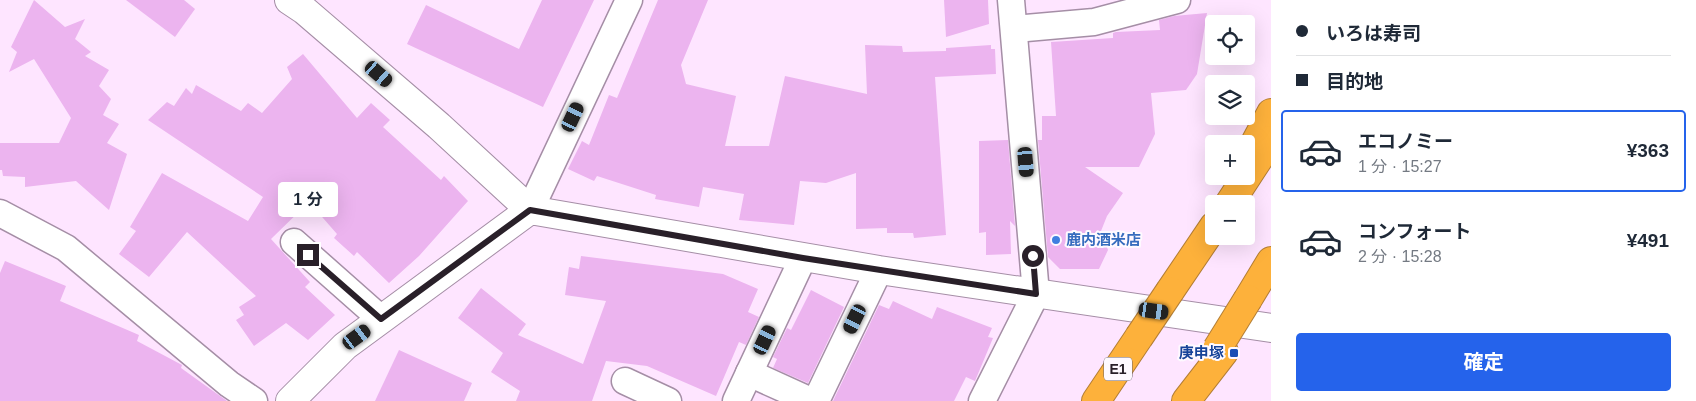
<!DOCTYPE html>
<html lang="ja">
<meta charset="utf-8">
<style>
body{margin:0;font-family:Arial,"Noto Sans JP",sans-serif;background:#f6f6f7;color:#1f2937;height:100vh;display:flex;flex-direction:column;font-size:19px;white-space:nowrap}
*{box-sizing:border-box;margin:0}
p{font-size:16px;color:#747a83}
.icon{flex:none;width:28px;height:28px;fill:none;stroke:currentColor;stroke-width:2;stroke-linecap:round;stroke-linejoin:round}
.map{position:relative;flex:1;overflow:hidden}
.sheet{display:flex;flex-direction:column;background:#fff;width:425px}
.sheet>*{flex:none}
.hud{display:grid;align-content:center;height:110px;padding:0 25px;background:#fff}
.tools{position:absolute;left:1205px;top:15px;display:grid;gap:10px}
.tools a{display:grid;place-items:center;width:50px;height:50px;border-radius:5px;background:#fff;box-shadow:0 5px 20px #0002;font-size:25px}
.end{position:absolute;width:22px;height:22px;margin:-11px;border:6px solid #292029;background:#fff;box-shadow:0 0 0 2px #fff}
.from{border-radius:50%}
.bubble{position:absolute;height:35px;border-radius:5px;background:#fff;box-shadow:0 5px 20px #0002;font-size:16px;font-weight:700;line-height:35px;text-align:center}
.car{position:absolute;width:15px;height:30px;margin:-15px -8px;border-radius:6px;box-shadow:0 0 4px 1px #0007;background:linear-gradient(#222 24%,#8ab4d8 0 40%,#222 0 76%,#8ab4d8 0 86%,#222 0)}
.hud b{display:flex;align-items:center;gap:18px;height:48px;font-size:19px}
.hud b+b{border-top:1px solid #e0e1e3}
.hud i{width:12px;height:12px;background:#1f2937}
ul{padding:0;list-style:none}
li{display:flex;align-items:center;gap:15px;height:82px;margin:0 10px 8px;padding:0 15px;border:2px solid transparent;border-radius:5px}
li div{flex:1}
li b{display:block;font-size:19px}
li em{font-style:normal;font-weight:700}
li.active{border-color:#2563eb}
li>.icon{width:45px;height:45px;stroke-width:1.5}
.cta{display:flex;gap:10px;margin-top:auto;padding:10px 25px}
.cta a{flex:1;height:58px;border-radius:5px;background:#2563eb;color:#fff;font-size:20px;font-weight:700;line-height:58px;text-align:center}
main{display:flex;flex:1;min-height:0}
.map>svg:first-child{display:block}
.building{fill:#ecb4ef}
.lines{fill:none;stroke-linecap:round;stroke-linejoin:round}
.street-casing{stroke:#a58ea6;stroke-width:29}
.secondary-casing{stroke:#a58ea6;stroke-width:30}
.highway-casing{stroke:#b37e35;stroke-width:30}
.street{stroke:#fff;stroke-width:26}
.secondary{stroke:#fff;stroke-width:28}
.highway{stroke:#fdb13b;stroke-width:28}
.highway-bridge-casing{stroke:#b37e35;stroke-width:30;stroke-linecap:butt}
.highway-bridge{stroke:#fdb13b;stroke-width:28}
.route{stroke:#292029;stroke-width:6}
.shop-dot{fill:#3f7fe0;stroke:#fef9ff;stroke-width:2}
.transit-dot{fill:#1a4fb4;stroke:#fef9ff;stroke-width:2}
.labels{text-anchor:middle;stroke-width:4;stroke-linejoin:round;paint-order:stroke}
.shield{fill:#fef9ff;stroke:#696169;stroke-width:1}
.shield-label{font-size:14px;font-weight:bold;fill:#292029}
.shop-label{font-size:15px;font-weight:bold;fill:#366cbe;stroke:#fef9ff;text-anchor:start}
.transit-label{font-size:15px;font-weight:bold;fill:#164399;stroke:#fef9ff;text-anchor:end}
</style>
<main>
<div class="map">
<svg width="1271" height="401" viewBox="0 0 1271 401">
<rect width="100%" height="100%" fill="#fee5ff"/>
<g class="building">
<path d="M34,0L65,27L85,19L75,39L91,52L85,56L109,70L99,86L111,99L103,115L119,124L107,143L127,154L109,210L76,181L25,187V177L3,176L2,170H0V143H59L71,118L34,59L9,72L17,52L11,47Z"/>
<path d="M126,0H184L195,9L175,37Z"/>
<path d="M542,0H594L543,107L407,44L426,5L519,49Z"/>
<path d="M658,0H708L681,65L686,84L736,96L725,146H769L785,76L867,94L865,45L902,46L903,52L946,51V48L991,45V49H995L996,74L935,77L946,235L914,238L913,233H887V228L856,229V173L826,183L800,181L794,225L739,220L744,194L703,187L699,207L655,199L656,195L597,176L594,181L568,169L582,141L589,145L609,95L617,98Z"/>
<path d="M944,0H988L989,24L946,37Z"/>
<path d="M1207,13L1197,74L1186,90L1151,93L1155,134L1139,167H1085L1123,193L1107,216L1101,231L1108,250L1099,269H1060L1048,257L1038,140H1042V116H1056L1051,42L1113,38V33L1116,32L1160,30L1159,20L1174,16Z"/>
<path d="M303,54L357,118L371,103L390,120L383,127L441,180L444,176L468,201L419,256L389,283L357,252L354,256L334,238L337,234L309,202L271,239L310,282L305,287L335,315L308,340L286,323L254,346L236,320L244,315L239,307L256,296L187,232L149,277L119,254L136,231L130,227L162,173L248,221L263,197L148,120L167,102L174,106L186,88L192,94L196,85L241,111L248,103L262,113L292,79L287,67Z"/>
<path d="M1008,140L1015,226L1010,221L1011,254L986,255V232L979,233V141Z"/>
<path d="M581,256L723,274L758,289L748,312L759,317L746,345L739,342L716,396L647,366L606,361L592,401H516L520,391L491,372L503,353L458,318L481,288L526,324L518,335L583,364L606,301L565,295L569,267L579,269Z"/>
<path d="M5,261L66,286L60,301L139,335L137,341L182,365L181,368L227,401H0V273Z"/>
<path d="M811,290L844,307L808,383L773,368L777,359L773,357L787,328L791,330Z"/>
<path d="M893,301L932,319L937,307L992,328L988,337L993,338L975,381L966,377L954,401H833L879,305L889,309Z"/>
<path d="M399,350L472,383L464,401H375Z"/>
</g>
<g class="lines">
<defs>
<g id="street">
<path d="M1015,29L1094,22L1177,0"/>
<path d="M530,210L629,0"/>
<path d="M0,213L66,248L229,384L254,401"/>
<path d="M294,242L381,319"/>
<path d="M749,373L811,401"/>
<path d="M625,381L668,401"/>
<path d="M736,401L803,258"/>
<path d="M816,401L879,270"/>
<path d="M982,401L1036,294L1011,0"/>
</g>
<g id="secondary">
<path d="M289,0L304,10L439,126L530,210"/>
<path d="M290,401L345,346L530,210L879,270L1271,328"/>
</g>
<g id="highway">
<path d="M1248,156L1271,113"/>
<path d="M1229,204L1271,140"/>
<path d="M1170,291L1214,226"/>
<path d="M1248,299L1271,261"/>
<path d="M1096,401L1139,337"/>
<path d="M1186,401L1224,352"/>
</g>
</defs>
<use href="#street" class="street-casing"/>
<use href="#secondary" class="secondary-casing"/>
<use href="#highway" class="highway-casing"/>
<use href="#street" class="street"/>
<use href="#secondary" class="secondary"/>
<use href="#highway" class="highway"/>
<defs>
<g id="highway-bridge">
<path d="M1139,337L1170,291"/>
<path d="M1217,349L1248,299"/>
</g>
</defs>
<use href="#highway-bridge" class="highway-bridge-casing"/>
<use href="#highway-bridge" class="highway-bridge"/>
</g>
<g class="lines">
<path class="route" d="M308,255L381,319L530,210L803,258L1036,294L1033,256"/>
</g>
<circle class="shop-dot" cx="1056" cy="240" r="5"/>
<rect class="transit-dot" x="1229" y="348" width="10" height="10" rx="2.5"/>
<g class="labels">
<rect class="shield" x="1104" y="357.5" width="28" height="23" rx="4"/>
<g class="shield-label">
<text x="1118" y="374">E1</text>
</g>
<g class="shop-label">
<text x="1066" y="245">鹿内酒米店</text>
</g>
<g class="transit-label">
<text x="1224" y="358">庚申塚</text>
</g>
</g>
</svg>
<div class="tools">
<a><svg class="icon" aria-label="locate" viewBox="0 0 24 24"><circle cx="12" cy="12" r="6"/><path d="M12 2v4M12 18v4M2 12h4M18 12h4"/></svg></a>
<a><svg class="icon" aria-label="layers" viewBox="0 0 24 24"><path d="M12 4l9 5-9 5-9-5zM3 14l9 5 9-5"/></svg></a>
<a>+</a>
<a>−</a>
</div>
<i class="end from" style="left:1033px;top:256px"></i>
<i class="end" style="left:308px;top:255px"></i>
<div class="bubble" style="left:278px;top:182px;width:60px">1 分</div>
<i class="car" style="left:379px;top:74px;rotate:131deg"></i>
<i class="car" style="left:573px;top:117px;rotate:25deg"></i>
<i class="car" style="left:1026px;top:162px;rotate:175deg"></i>
<i class="car" style="left:1154px;top:311px;rotate:98deg"></i>
<i class="car" style="left:855px;top:319px;rotate:206deg"></i>
<i class="car" style="left:357px;top:337px;rotate:54deg"></i>
<i class="car" style="left:765px;top:340px;rotate:25deg"></i>
</div>
<section class="sheet">
<div class="hud">
<b><i class="from"></i>いろは寿司</b>
<b><i></i>目的地</b>
</div>
<ul>
<li class="active"><svg class="icon" aria-label="car" viewBox="0 0 24 24"><path d="M5 17H2v-5l4-1 3-4h7l3 4 3 1v5h-3M9 17h6M6 11h13"/><circle cx="7" cy="17" r="2"/><circle cx="17" cy="17" r="2"/></svg><div><b>エコノミー</b><p>1 分 · 15:27</p></div><em>¥363</em></li>
<li><svg class="icon" aria-label="car" viewBox="0 0 24 24"><path d="M5 17H2v-5l4-1 3-4h7l3 4 3 1v5h-3M9 17h6M6 11h13"/><circle cx="7" cy="17" r="2"/><circle cx="17" cy="17" r="2"/></svg><div><b>コンフォート</b><p>2 分 · 15:28</p></div><em>¥491</em></li>
</ul>
<div class="cta"><a>確定</a></div>
</section>
</main>
